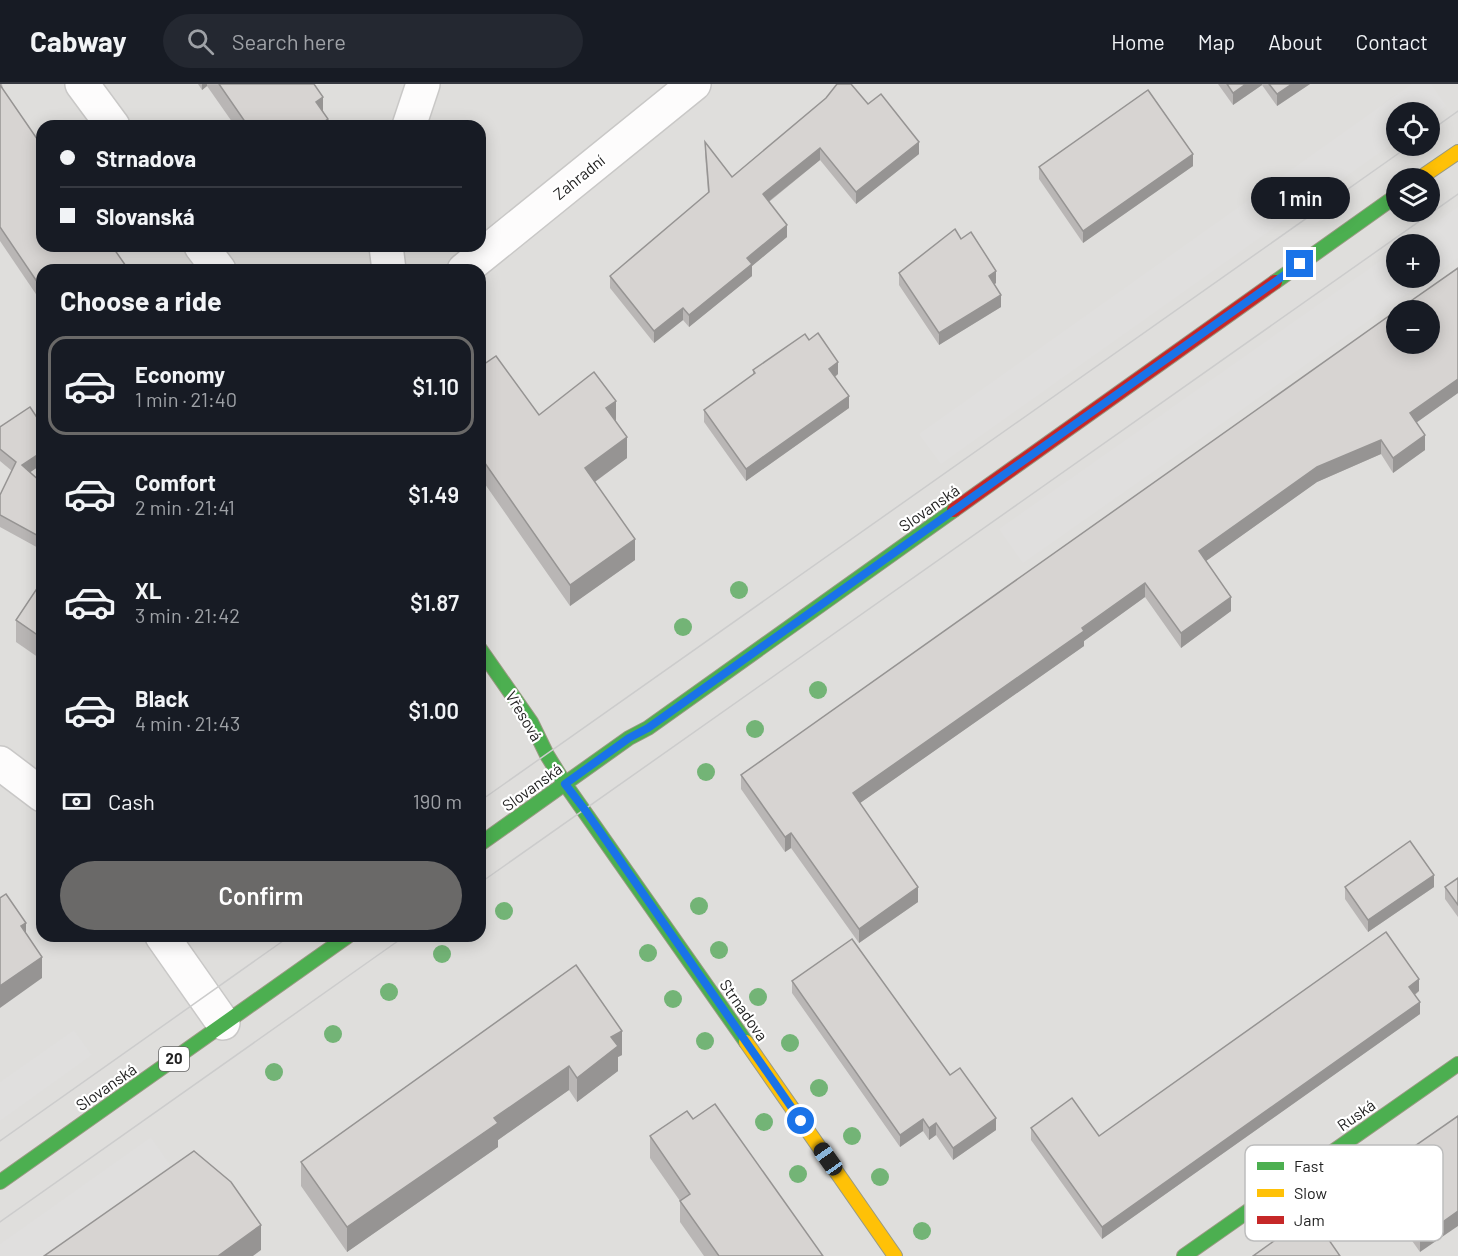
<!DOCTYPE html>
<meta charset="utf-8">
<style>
body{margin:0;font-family:Barlow,sans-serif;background:#242831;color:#f1f3f6;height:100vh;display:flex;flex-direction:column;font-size:22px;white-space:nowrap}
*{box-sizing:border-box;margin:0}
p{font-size:20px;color:#9ea1a6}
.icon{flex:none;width:33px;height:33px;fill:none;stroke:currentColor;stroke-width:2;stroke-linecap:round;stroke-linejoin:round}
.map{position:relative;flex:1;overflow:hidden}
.sheet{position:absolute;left:36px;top:180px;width:450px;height:678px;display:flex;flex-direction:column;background:#171b24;border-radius:18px;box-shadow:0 3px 15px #0003}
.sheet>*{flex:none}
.banner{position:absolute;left:36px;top:36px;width:450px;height:132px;border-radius:18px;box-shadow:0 3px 15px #0003;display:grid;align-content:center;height:132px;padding:0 24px;background:#171b24}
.tools{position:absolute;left:1386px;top:18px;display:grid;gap:12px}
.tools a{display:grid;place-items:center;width:54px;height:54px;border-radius:50%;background:#171b24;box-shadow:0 3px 15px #0003;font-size:30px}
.end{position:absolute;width:27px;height:27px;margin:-14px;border:8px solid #1a73e8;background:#fff;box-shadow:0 0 0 3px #fff}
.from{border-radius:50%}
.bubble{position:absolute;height:42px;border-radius:21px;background:#171b24;box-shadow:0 3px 15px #0003;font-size:20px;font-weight:600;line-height:42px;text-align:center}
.car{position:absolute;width:18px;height:36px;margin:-18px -9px;border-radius:8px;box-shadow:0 0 4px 2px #0007;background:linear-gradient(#222 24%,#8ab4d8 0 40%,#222 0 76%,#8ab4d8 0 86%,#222 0)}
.banner b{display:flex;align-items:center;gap:21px;height:57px;font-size:22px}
.banner b+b{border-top:2px solid #363941}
.banner i{width:15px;height:15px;background:#f1f3f6}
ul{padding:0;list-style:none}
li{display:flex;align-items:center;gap:18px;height:99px;margin:0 12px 9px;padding:0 12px;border:3px solid transparent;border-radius:18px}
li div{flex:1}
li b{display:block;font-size:22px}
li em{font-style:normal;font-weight:600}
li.selected{border-color:#6a6968}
li>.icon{width:54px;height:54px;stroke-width:1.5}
h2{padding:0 24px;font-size:27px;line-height:72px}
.pay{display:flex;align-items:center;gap:15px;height:66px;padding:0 24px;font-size:22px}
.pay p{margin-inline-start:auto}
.cta{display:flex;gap:12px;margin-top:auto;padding:12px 24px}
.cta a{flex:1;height:69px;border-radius:36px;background:#6a6968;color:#fff;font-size:24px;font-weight:600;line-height:69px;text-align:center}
header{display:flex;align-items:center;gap:36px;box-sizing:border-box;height:84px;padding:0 30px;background:#171b24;border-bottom:2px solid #363941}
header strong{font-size:28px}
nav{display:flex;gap:33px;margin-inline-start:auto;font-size:21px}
.search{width:420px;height:54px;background:#242831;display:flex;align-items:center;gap:15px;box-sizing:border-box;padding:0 21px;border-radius:33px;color:#9ea1a6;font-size:22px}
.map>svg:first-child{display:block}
.residential{fill:#dfdedc;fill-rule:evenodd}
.parking{fill:#e0dfde}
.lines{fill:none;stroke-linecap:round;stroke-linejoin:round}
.street-casing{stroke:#c9c8c7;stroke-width:36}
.fast-casing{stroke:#999a82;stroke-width:16}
.slow-casing{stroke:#999a82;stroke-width:16}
.jam-casing{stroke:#999a82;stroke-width:16}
.street{stroke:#fdfcfc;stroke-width:33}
.fast{stroke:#4caf50;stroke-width:14}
.slow{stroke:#ffc107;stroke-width:14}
.jam{stroke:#c62828;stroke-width:14}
.tram{stroke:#ccc;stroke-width:1.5}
.tree{fill:#73b476}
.wall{fill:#b9b6b5}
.shaded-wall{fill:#969493}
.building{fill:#d7d4d2;stroke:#969493;stroke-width:1.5}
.route{stroke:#1a73e8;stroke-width:8}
.labels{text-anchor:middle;stroke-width:4.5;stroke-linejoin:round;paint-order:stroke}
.shield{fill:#fff;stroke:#646464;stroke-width:1.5}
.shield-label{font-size:15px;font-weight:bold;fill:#222}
.street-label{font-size:16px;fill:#222;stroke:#fff}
.key{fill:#fff;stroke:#bdbdbd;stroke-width:1.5}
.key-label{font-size:16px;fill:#222}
</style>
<header>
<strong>Cabway</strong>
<div class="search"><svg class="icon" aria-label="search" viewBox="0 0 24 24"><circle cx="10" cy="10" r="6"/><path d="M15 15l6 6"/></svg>Search here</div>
<nav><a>Home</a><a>Map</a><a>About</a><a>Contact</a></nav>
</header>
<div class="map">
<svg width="1458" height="1172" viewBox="0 0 1458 1172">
<rect width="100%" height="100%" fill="#f0eeeb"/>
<path class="residential" d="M0,0H1458V1172H0ZM1396,28H1430V62H1396ZM42,42H480V162H42ZM1396,94H1430V128H1396ZM1396,160H1430V194H1396ZM42,186H480V852H42ZM1396,226H1430V260H1396Z"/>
<g class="parking">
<path d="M1412,0H1431L1446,22L1430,33V28H1396V57L941,380L919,350Z"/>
<path d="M1458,123V174L1023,479L999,445L1396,166V194H1430V160H1405Z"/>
<path d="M74,946L92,971L0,1037V998Z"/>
<path d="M151,1053L171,1082L44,1172H0V1160Z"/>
</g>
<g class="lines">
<defs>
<g id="street">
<path d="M82,0L113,42"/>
<path d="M409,42L423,0"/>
<path d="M201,162L219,186"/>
<path d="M386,162L389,186"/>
<path d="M464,186L694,0"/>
<path d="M0,679L42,711"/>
<path d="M162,852L223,939"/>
</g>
<g id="fast">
<path d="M1275,198L1396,112"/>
<path d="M480,565L531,638L547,671L565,700L746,958"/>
<path d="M480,760L629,654L648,644L954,426"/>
<path d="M0,1098L348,852"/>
<path d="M1184,1172L1458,980"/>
</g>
<g id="slow">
<path d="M1420,94L1458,68"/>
<path d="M746,958L895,1172"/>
</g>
<path id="jam" d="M954,426L1275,198"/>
</defs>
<use href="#street" class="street-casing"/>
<use href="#fast" class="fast-casing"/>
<use href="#slow" class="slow-casing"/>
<use href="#jam" class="jam-casing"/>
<use href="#street" class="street"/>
<use href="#fast" class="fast"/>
<use href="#slow" class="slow"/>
<use href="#jam" class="jam"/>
<g class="tram">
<path d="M1430,47L1458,27"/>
<path d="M480,717L1409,62"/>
<path d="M480,799L1458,110"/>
<path d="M0,1057L290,852"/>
<path d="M0,1138L405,852"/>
</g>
</g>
<g class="tree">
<circle cx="739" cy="506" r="9"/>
<circle cx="683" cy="543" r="9"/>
<circle cx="818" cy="606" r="9"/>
<circle cx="755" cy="645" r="9"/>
<circle cx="706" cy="688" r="9"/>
<circle cx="699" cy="822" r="9"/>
<circle cx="504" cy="827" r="9"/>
<circle cx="719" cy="866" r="9"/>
<circle cx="648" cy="869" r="9"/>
<circle cx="442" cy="870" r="9"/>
<circle cx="389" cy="908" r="9"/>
<circle cx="758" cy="913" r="9"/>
<circle cx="673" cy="915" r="9"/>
<circle cx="333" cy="950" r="9"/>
<circle cx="705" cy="957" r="9"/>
<circle cx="790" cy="959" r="9"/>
<circle cx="274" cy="988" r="9"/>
<circle cx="819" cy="1004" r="9"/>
<circle cx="764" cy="1038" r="9"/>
<circle cx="852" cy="1052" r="9"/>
<circle cx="798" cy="1090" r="9"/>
<circle cx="880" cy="1093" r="9"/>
<circle cx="922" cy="1147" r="9"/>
</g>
<g class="wall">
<path d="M0,0H2L42,186V219L0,157Z"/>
<path d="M198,0H315V2L328,42H235L207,2L202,6Z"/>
<path d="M1218,0H1310L1277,22L1262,1L1233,21Z"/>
<path d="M868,20L919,70L856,120L820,76L769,118L787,153L752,182V192L689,243L683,236L654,259L610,204V192L708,109L705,70V58L732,93Z"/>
<path d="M1193,82L1083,159L1039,95V83Z"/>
<path d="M961,155L996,199L994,201L1001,223L939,261L899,201V189Z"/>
<path d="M1458,184V309L1416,339L1425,366L1393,389L1381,370L1317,398L1206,477L1231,527L1181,564L1145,513L1084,557V562L860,719L918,818L859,859L791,764L785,768L741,705V691Z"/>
<path d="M480,283L539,331L616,338L627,374L595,398L635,476L570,522L480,393Z"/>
<path d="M753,286L838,290L835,293L849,324L746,397L704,338V326L753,291Z"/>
<path d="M42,341V380L30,388L42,399V466L0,443V411L12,387L0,377V343Z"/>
<path d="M42,497V576L16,558V536Z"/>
<path d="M1458,794V833L1445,815V803Z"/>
<path d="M1345,803H1434L1368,848L1345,815Z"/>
<path d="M576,881L622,971L618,973V987L577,1018L569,1006L498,1056V1063L347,1168L301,1102V1078Z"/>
<path d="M792,897L950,991L996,1046L953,1076L936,1051L929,1056L923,1047L900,1063L792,909Z"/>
<path d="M1419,907L1415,911L1420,930L1102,1155L1031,1056V1044L1099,1052Z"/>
<path d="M1458,1032L1420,1168L1398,1137V1122L1410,1113V1102L1412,1100L1402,1086V1071Z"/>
<path d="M693,1035L823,1172H704L680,1138V1117L650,1074V1052Z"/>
</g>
<g class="shaded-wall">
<path d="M202,0H207V2L202,6Z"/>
<path d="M1246,0H1262V1L1233,21V9Z"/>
<path d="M1292,0H1310L1277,22V10Z"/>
<path d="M323,13V31L316,18Z"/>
<path d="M328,35V42H319V41Z"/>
<path d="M919,58V70L856,120V108Z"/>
<path d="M820,64V76L763,122V110Z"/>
<path d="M1193,70V82L1083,159V147Z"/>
<path d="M787,141V153L752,182V192L689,243V231L747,174Z"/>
<path d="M996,187V199L989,204V192Z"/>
<path d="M1001,211V223L939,261V249Z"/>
<path d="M683,224V236L654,259V247Z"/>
<path d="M838,278V290L829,297V285Z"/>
<path d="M1458,295V309L1410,343V329Z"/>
<path d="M849,312V324L746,397V385Z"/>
<path d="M616,317V338L606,324Z"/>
<path d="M1425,351V366L1393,389V374Z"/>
<path d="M627,353V374L585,405V384Z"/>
<path d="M1381,356V370L1317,398L1199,482V467L1317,383Z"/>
<path d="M42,368V380L22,394V381Z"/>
<path d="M635,455V476L570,522V501Z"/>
<path d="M1145,499V513L1084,557V562L853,724V709Z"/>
<path d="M1231,513V527L1181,564V549Z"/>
<path d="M791,749V764L785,768V753Z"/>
<path d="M1434,791V803L1368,848V836Z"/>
<path d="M918,803V818L859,859V845Z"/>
<path d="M26,839V860L21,842Z"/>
<path d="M42,873V894L0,924V902Z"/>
<path d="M1419,895V907L1409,915V903Z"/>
<path d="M1420,918V930L1102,1155V1143Z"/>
<path d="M622,947V971L618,973V987L577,1018V994L611,953Z"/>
<path d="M569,982V1006L498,1056V1063L347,1168V1143L494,1034Z"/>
<path d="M996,1034V1046L953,1076V1064Z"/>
<path d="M923,1035V1047L900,1063V1051Z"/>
<path d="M936,1039V1051L929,1056V1044Z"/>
<path d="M1458,1127V1142L1420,1168V1154Z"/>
<path d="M261,1141V1166L253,1172H218Z"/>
</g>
<g class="building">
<path d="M219,0H314L323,13L316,18L328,35L319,41L320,42H248Z"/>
<path d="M837,0H851L868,20L881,10L919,58L856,108L820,64L763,110L787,141L747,174L752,180L689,231L683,224L654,247L610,192L709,108L705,58L732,93L826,14Z"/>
<path d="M1227,0H1246L1233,9Z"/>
<path d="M1269,0H1292L1277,10Z"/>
<path d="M0,1L42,62V162H112L128,185L135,186H42V205L0,143Z"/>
<path d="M1148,6L1193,70L1083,147L1039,83Z"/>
<path d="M955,145L961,155L971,148L996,187L989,192L1001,211L939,249L899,189Z"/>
<path d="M1458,184V295L1410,329L1425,351L1393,374L1381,356L1317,383L1199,467L1231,513L1181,549L1145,499L1082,544L1084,547L853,709L918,803L859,845L791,749L785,753L741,691L1396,227V260H1430V226H1398Z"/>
<path d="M818,249L838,278L829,285L849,312L746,385L704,326L755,289L753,286L805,250L809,256Z"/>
<path d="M496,272L539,331L594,288L616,317L606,324L627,353L585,384L635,455L570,501L480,372V283Z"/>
<path d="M30,323L42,341V368L22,381L42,399V454L0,431V411L16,378L0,365V343Z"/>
<path d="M42,497V554L16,536Z"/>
<path d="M1410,757L1434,791L1368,836L1345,803Z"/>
<path d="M1458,794V821L1445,803Z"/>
<path d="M6,810L26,839L21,842L42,873L0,902V814Z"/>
<path d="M1386,848L1419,895L1409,903L1420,918L1102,1143L1031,1044L1072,1014L1099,1052Z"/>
<path d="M852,855L950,991L960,984L996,1034L953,1064L936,1039L929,1044L923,1035L900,1051L792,897Z"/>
<path d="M576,881L622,947L611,953L618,962L577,994L569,982L494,1034L498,1039L347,1143L301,1078Z"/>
<path d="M715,1020L823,1172H719L680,1117L690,1110L650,1052L687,1027L693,1035Z"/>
<path d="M1458,1032V1127L1420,1154L1398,1122L1415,1109L1410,1102L1419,1095L1402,1071Z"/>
<path d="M194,1067L231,1098L261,1141L218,1172H44Z"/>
<path d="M1303,1136L1312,1149L1320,1143L1340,1172H1253Z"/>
</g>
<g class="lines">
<path class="route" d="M801,1037L585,726L565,700L629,654L648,644L1300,180"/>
</g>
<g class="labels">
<rect class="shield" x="159" y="963" width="30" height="24" rx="4.5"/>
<g class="shield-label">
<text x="174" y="980">20</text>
</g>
<g class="street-label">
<text transform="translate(579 93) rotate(-39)" y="6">Zahradní</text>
<text transform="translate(929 424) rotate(-35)" y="6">Slovanská</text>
<text transform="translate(524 632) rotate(59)" y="6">Vřesová</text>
<text transform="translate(532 703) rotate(-36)" y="6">Slovanská</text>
<text transform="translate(744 926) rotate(55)" y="6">Strnadova</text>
<text transform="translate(106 1003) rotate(-35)" y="6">Slovanská</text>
<text transform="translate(1356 1031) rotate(-35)" y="6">Ruská</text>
</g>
</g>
<rect x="1245" y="1061" width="198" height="96" rx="9" class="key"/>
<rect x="1257" y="1078" width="27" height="8" fill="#4caf50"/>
<rect x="1257" y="1105" width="27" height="8" fill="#ffc107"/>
<rect x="1257" y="1132" width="27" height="8" fill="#c62828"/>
<g class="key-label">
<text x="1294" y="1088">Fast</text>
<text x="1294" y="1115">Slow</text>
<text x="1294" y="1142">Jam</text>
</g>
</svg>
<div class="tools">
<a><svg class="icon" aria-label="locate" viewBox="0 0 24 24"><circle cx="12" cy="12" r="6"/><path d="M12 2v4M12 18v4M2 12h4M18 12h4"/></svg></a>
<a><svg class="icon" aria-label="layers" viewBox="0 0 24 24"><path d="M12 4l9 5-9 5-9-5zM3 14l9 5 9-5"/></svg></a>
<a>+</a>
<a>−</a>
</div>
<i class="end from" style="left:801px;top:1037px"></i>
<i class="end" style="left:1300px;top:180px"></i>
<div class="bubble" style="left:1251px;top:93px;width:99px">1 min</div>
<i class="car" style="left:828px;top:1075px;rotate:325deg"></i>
<div class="banner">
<b><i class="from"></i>Strnadova</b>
<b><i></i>Slovanská</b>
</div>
<section class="sheet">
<h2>Choose a ride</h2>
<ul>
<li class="selected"><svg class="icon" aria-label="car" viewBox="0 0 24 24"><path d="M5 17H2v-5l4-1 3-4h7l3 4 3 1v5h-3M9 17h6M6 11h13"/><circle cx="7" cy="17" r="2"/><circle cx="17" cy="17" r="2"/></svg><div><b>Economy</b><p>1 min · 21:40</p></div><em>$1.10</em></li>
<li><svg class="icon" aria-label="car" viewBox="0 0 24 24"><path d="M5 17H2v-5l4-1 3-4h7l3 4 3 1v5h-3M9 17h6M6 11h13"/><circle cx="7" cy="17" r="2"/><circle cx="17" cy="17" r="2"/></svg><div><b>Comfort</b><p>2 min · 21:41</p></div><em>$1.49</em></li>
<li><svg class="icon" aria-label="car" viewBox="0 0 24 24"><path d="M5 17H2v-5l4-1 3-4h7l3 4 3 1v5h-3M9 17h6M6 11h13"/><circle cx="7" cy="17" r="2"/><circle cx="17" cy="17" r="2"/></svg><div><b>XL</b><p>3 min · 21:42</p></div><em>$1.87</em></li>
<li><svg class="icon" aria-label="car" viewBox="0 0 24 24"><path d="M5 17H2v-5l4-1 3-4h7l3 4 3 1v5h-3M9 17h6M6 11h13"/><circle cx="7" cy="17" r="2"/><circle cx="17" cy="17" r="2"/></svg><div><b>Black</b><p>4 min · 21:43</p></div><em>$1.00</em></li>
</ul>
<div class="pay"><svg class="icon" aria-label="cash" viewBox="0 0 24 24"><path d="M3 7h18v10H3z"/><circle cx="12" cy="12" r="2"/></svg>Cash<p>190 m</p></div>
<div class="cta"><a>Confirm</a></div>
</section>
</div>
